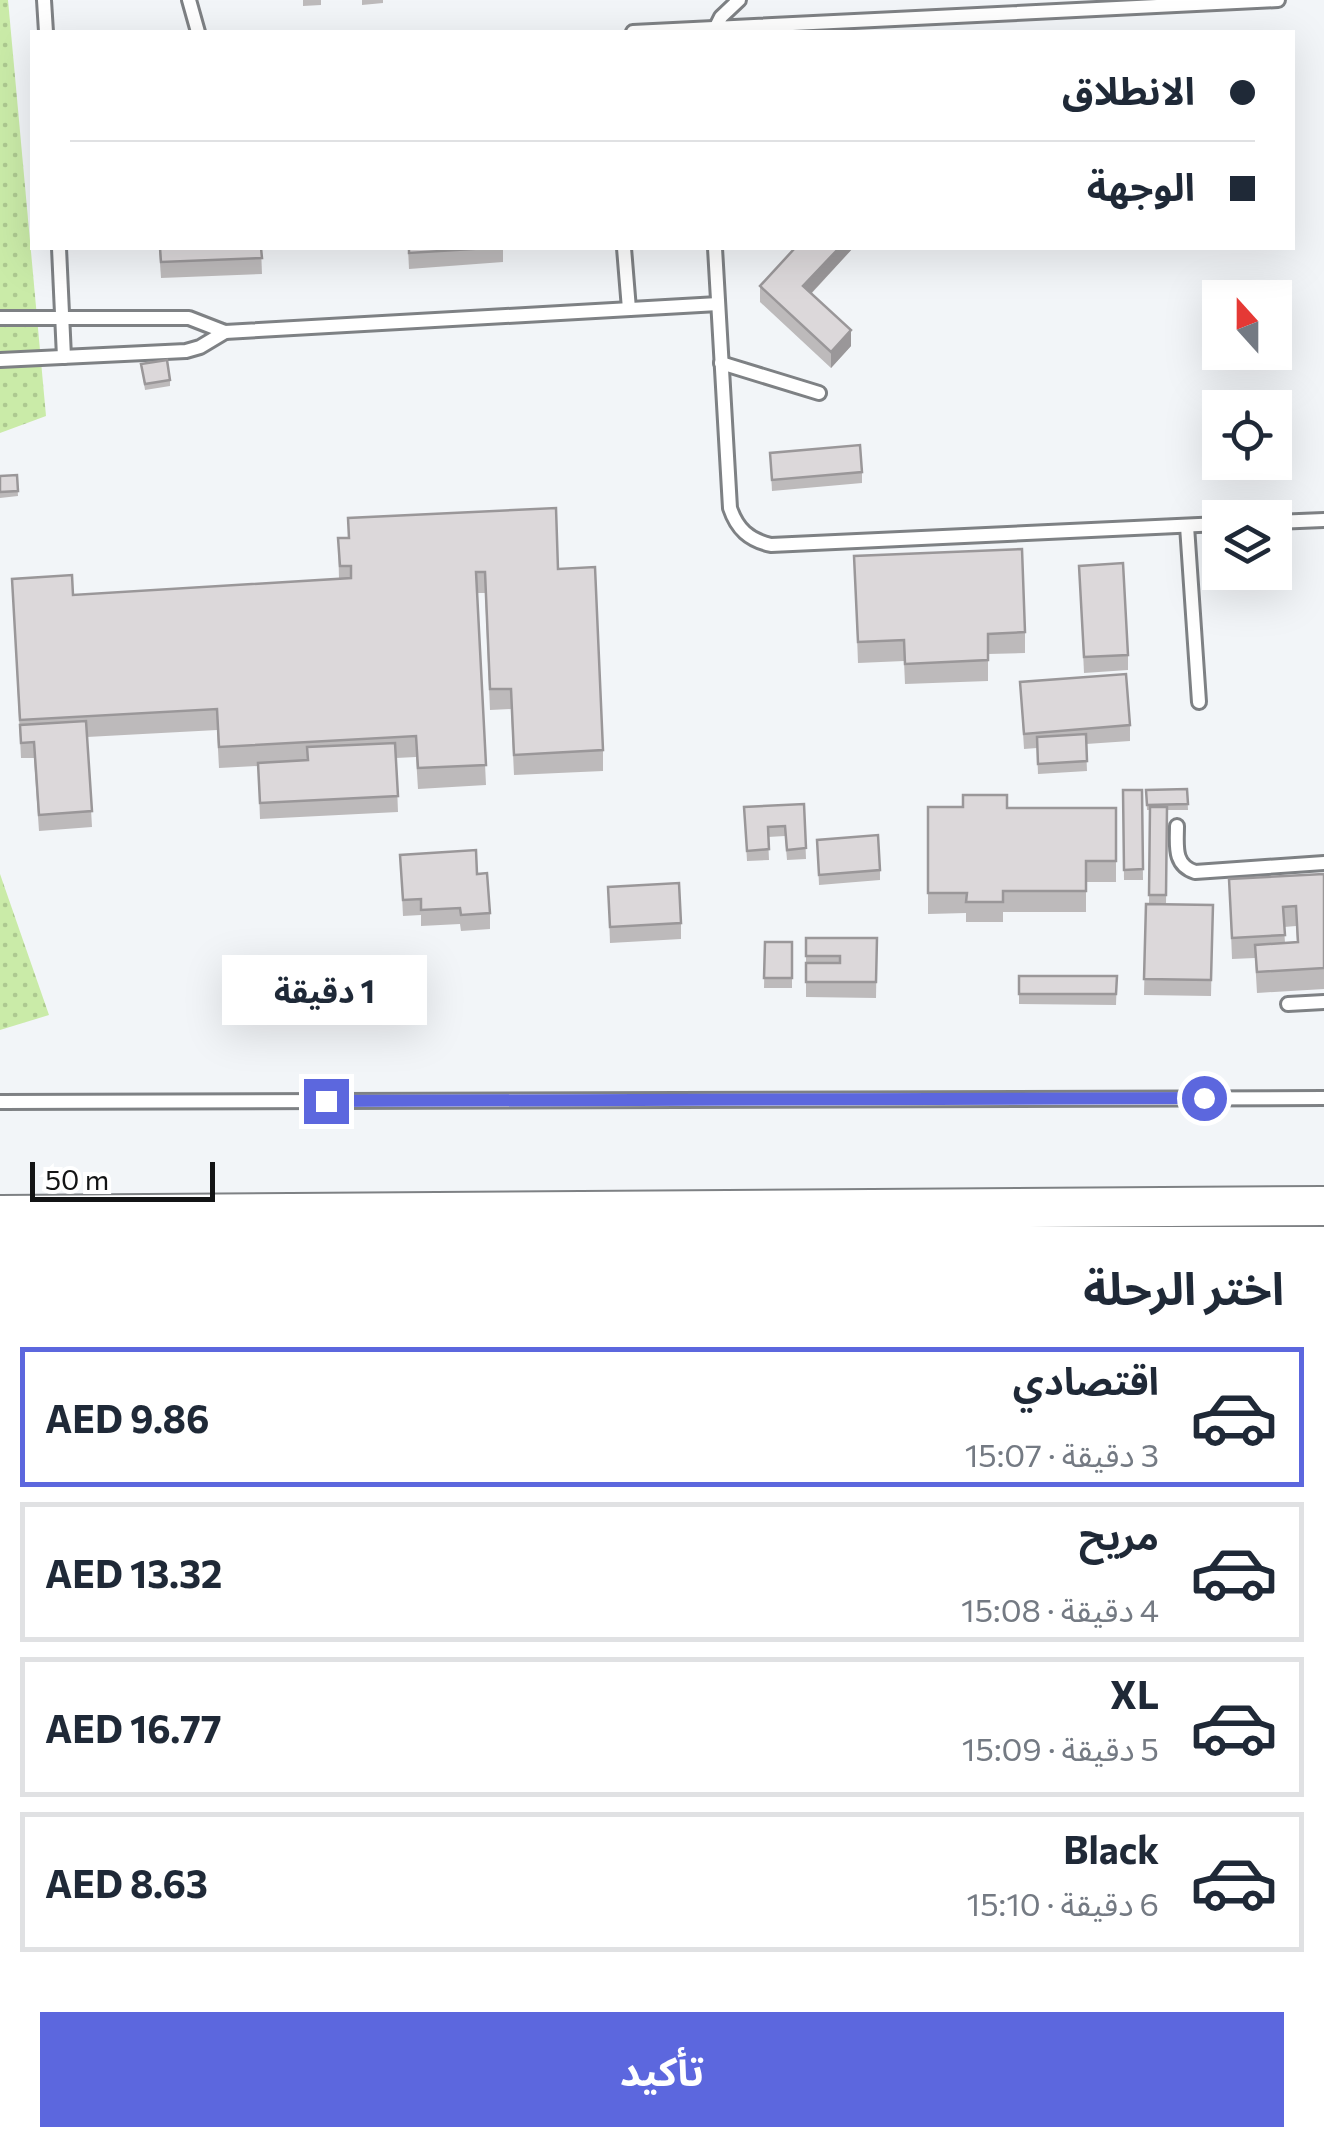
<!DOCTYPE html>
<html lang="ar">
<meta charset="utf-8">
<style>
body{margin:0;font-family:Commissioner,"Noto Sans Arabic",sans-serif;background:#f2f2f3;color:#1f2937;direction:rtl;height:100vh;display:flex;flex-direction:column;font-size:38px;white-space:nowrap}
*{box-sizing:border-box;margin:0}
p{font-size:32px;color:#747a83}
.icon{flex:none;width:55px;height:55px;fill:none;stroke:currentColor;stroke-width:2;stroke-linecap:round;stroke-linejoin:round}
.map{position:relative;height:1227px;overflow:hidden;direction:ltr}
.side{display:flex;flex-direction:column;background:#fff;flex:1}
.side>*{flex:none}
.hud{position:absolute;left:30px;top:30px;width:1265px;height:220px;border-radius:0px;box-shadow:0 10px 40px #0002;direction:rtl;display:grid;align-content:center;height:220px;padding:0 40px;background:#fff}
.needle{width:65px;rotate:339deg}
.buttons{position:absolute;left:1202px;top:280px;display:grid;gap:20px}
.buttons a{display:grid;place-items:center;width:90px;height:90px;border-radius:0px;background:#fff;box-shadow:0 10px 40px #0002;font-size:50px}
.scale{position:absolute;left:30px;bottom:25px;width:185px;box-sizing:border-box;padding-left:10px;border:5px solid #131415;border-top:0;font-size:28px;line-height:35px;white-space:nowrap;color:#131415;-webkit-text-stroke:8px #fff;paint-order:stroke}
.end{position:absolute;width:45px;height:45px;margin:-22px;border:12px solid #5c67de;background:#fff;box-shadow:0 0 0 5px #fff}
.from{border-radius:50%}
.bubble{position:absolute;height:70px;border-radius:0px;background:#fff;box-shadow:0 10px 40px #0002;font-size:32px;font-weight:700;line-height:70px;text-align:center;direction:rtl}
.hud b{display:flex;align-items:center;gap:35px;height:95px;font-size:38px}
.hud b+b{border-top:2px solid #e0e1e3}
.hud i{width:25px;height:25px;background:#1f2937}
ul{padding:0;list-style:none}
li{display:flex;align-items:center;gap:30px;height:140px;margin:0 20px 15px;padding:0 20px;border:5px solid #e0e1e3;border-radius:0px}
li div{flex:1}
li b{display:block;font-size:38px}
li em{font-style:normal;font-weight:700}
li.current{border-color:#5c67de}
li>.icon{width:90px;height:90px;stroke-width:1.5}
h2{padding:0 40px;font-size:45px;line-height:120px}
.primary-button{display:flex;gap:20px;margin-top:auto;padding:20px 40px}
.primary-button a{flex:1;height:115px;border-radius:0px;background:#5c67de;color:#fff;font-size:40px;font-weight:700;line-height:115px;text-align:center}
.map>svg:first-child{display:block}
.grass{fill:url(#grass-dots)}
.lines{fill:none;stroke-linecap:round;stroke-linejoin:round}
.lane-casing{stroke:#7e8184;stroke-width:18}
.secondary-casing{stroke:#7e8184;stroke-width:42}
.lane{stroke:#fff;stroke-width:12}
.secondary{stroke:#fff;stroke-width:38}
.wall{fill:#bdbabb;fill-rule:evenodd}
.shaded-wall{fill:#9a9799}
.building{fill:#dcd8da;stroke:#9a9799;stroke-width:2.5}
.route{stroke:#5c67de;stroke-width:12}
</style>
<div class="map">
<svg width="1324" height="1227" viewBox="0 0 1324 1227">
<defs>
<pattern id="grass-dots" width="8" height="8" patternUnits="userSpaceOnUse" patternTransform="scale(2.5)"><rect width="8" height="8" fill="#caeba8"/><path d="M2 2h.1M6 6h.1" fill="none" stroke="#adc990" stroke-width="1.8" stroke-linecap="round"/></pattern>
</defs>
<rect width="100%" height="100%" fill="#f2f5f8"/>
<g class="grass">
<path d="M0,0H8L46,416L0,433Z"/>
<path d="M0,874L49,1015L0,1030Z"/>
</g>
<g class="lines">
<defs>
<g id="lane">
<path d="M44,0L46,32"/>
<path d="M189,0L198,32"/>
<path d="M715,29L721,17L739,0"/>
<path d="M633,32L1278,0"/>
<path d="M59,248L64,357"/>
<path d="M624,248L629,309"/>
<path d="M715,248L730,508C737,529 749,540 771,545L1220,524"/>
<path d="M0,318H189L225,332L718,304"/>
<path d="M0,360L186,351L200,347L225,332"/>
<path d="M721,363L819,393"/>
<path d="M1275,522L1324,520"/>
<path d="M1187,526L1199,702"/>
<path d="M1177,826C1177,845 1173,865 1195,872L1324,863"/>
<path d="M1288,1004L1324,1002"/>
<path d="M0,1102L1324,1098"/>
</g>
<path id="secondary" d="M0,1215L1324,1206"/>
</defs>
<use href="#lane" class="lane-casing"/>
<use href="#secondary" class="secondary-casing"/>
<use href="#lane" class="lane"/>
<use href="#secondary" class="secondary"/>
</g>
<g class="wall">
<path d="M303,0H321V5L303,6Z"/>
<path d="M362,0H383V3L362,5Z"/>
<path d="M159,248H261L262,274L161,278Z"/>
<path d="M408,248H503V262L409,269Z"/>
<path d="M795,248H853L811,294L851,346L831,368L760,302V286Z"/>
<path d="M141,364L170,380V386L145,390Z"/>
<path d="M770,453L862,472V483L772,491Z"/>
<path d="M17,475L18,496L0,498V476Z"/>
<path d="M348,518L558,569L603,750V771L514,775L511,709L490,710L485,593H477L486,785L418,789L416,757L396,758L398,812L260,819L258,766L219,768L217,730L87,737L92,827L39,831L34,758H21L12,579L73,595L339,579L338,538H348Z"/>
<path d="M854,556L1025,632V653L988,654V681L905,684L904,661L858,663Z"/>
<path d="M1079,566L1128,655V670L1084,673Z"/>
<path d="M1020,682L1130,725V741L1086,744L1087,771L1038,774L1037,748L1024,749Z"/>
<path d="M1187,789L1188,810H1167L1166,905H1213L1211,996L1144,995L1146,904H1149L1150,810H1147L1146,790Z"/>
<path d="M1123,790H1142L1143,880H1124Z"/>
<path d="M804,804L806,859L787,860L785,836L768,837L769,860L747,861L744,807Z"/>
<path d="M928,807L1116,808V882H1086V912H1003V922H966V913L928,914Z"/>
<path d="M817,840L880,870V880L819,885Z"/>
<path d="M400,855L477,874L490,913V929L461,931L460,924L421,926V915L403,916Z"/>
<path d="M1324,874V989L1257,993L1255,958L1232,959L1229,879ZM1296,926L1297,942L1285,943L1284,927Z"/>
<path d="M608,887L681,923V939L610,943Z"/>
<path d="M806,938H877L876,998L806,997Z"/>
<path d="M765,942H792V988H764Z"/>
<path d="M1019,976H1117L1116,1005L1019,1004Z"/>
</g>
<g class="shaded-wall">
<path d="M839,248H853L803,302V286Z"/>
<path d="M851,330V346L831,368V352Z"/>
</g>
<g class="building">
<path d="M160,248H261L262,258L161,262Z"/>
<path d="M409,248H488L409,253Z"/>
<path d="M795,248H839L803,286L851,330L831,352L760,286Z"/>
<path d="M167,360L170,380L145,384L141,364Z"/>
<path d="M860,445L862,472L772,480L770,453Z"/>
<path d="M17,475L18,491L0,492V476Z"/>
<path d="M556,508L558,569L595,567L603,750L514,755L511,689H490L485,572H476L486,765L418,768L416,736L219,747L217,709L20,720L12,579L72,575L73,595L351,578V566H340L338,538H349L348,518Z"/>
<path d="M1022,549L1025,632L988,634V660L905,664L904,640L858,642L854,556Z"/>
<path d="M1123,563L1128,655L1084,657L1079,566Z"/>
<path d="M1126,674L1130,725L1024,734L1020,682Z"/>
<path d="M86,721L92,811L39,815L34,742L21,743L20,725Z"/>
<path d="M1086,734L1087,761L1038,764L1037,737Z"/>
<path d="M395,743L398,796L260,803L258,763L308,760L307,747Z"/>
<path d="M1187,789L1188,804L1147,805L1146,790Z"/>
<path d="M1123,790H1142L1143,869L1124,870Z"/>
<path d="M963,795H1007V808H1116V861H1086V891H1003V902H966L967,893H928V807H963Z"/>
<path d="M804,804L806,848L787,850L785,826L768,827L769,849L747,851L744,807Z"/>
<path d="M1150,807H1167L1166,895H1149Z"/>
<path d="M878,835L880,870L819,875L817,840Z"/>
<path d="M476,850L477,874L487,873L490,913L461,915L460,908L421,910V899L403,900L400,855Z"/>
<path d="M1324,874V968L1257,972L1255,945L1298,942L1296,906L1283,907L1285,935L1232,938L1229,879Z"/>
<path d="M679,883L681,923L610,927L608,887Z"/>
<path d="M1146,904L1213,905L1211,980L1144,979Z"/>
<path d="M806,938H877L876,982H806V963H840V956H806Z"/>
<path d="M765,942H792V978H764Z"/>
<path d="M1019,976H1117L1116,994H1019Z"/>
</g>
<g class="lines">
<path class="route" d="M326,1101L1204,1098"/>
</g>
</svg>
<div class="buttons">
<a><svg class="needle" viewBox="-14 -14 28 28"><path d="M0-13l5 13h-10z" fill="#e53935"/><path d="M0 13l5-13h-10z" fill="#747a83"/></svg></a>
<a><svg class="icon" aria-label="locate" viewBox="0 0 24 24"><circle cx="12" cy="12" r="6"/><path d="M12 2v4M12 18v4M2 12h4M18 12h4"/></svg></a>
<a><svg class="icon" aria-label="layers" viewBox="0 0 24 24"><path d="M12 4l9 5-9 5-9-5zM3 14l9 5 9-5"/></svg></a>
</div>
<div class="scale">50 m</div>
<i class="end from" style="left:1204px;top:1098px"></i>
<i class="end" style="left:326px;top:1101px"></i>
<div class="bubble" style="left:222px;top:955px;width:205px">1 دقيقة</div>
<div class="hud">
<b><i class="from"></i>الانطلاق</b>
<b><i></i>الوجهة</b>
</div>
</div>
<section class="side">
<h2>اختر الرحلة</h2>
<ul>
<li class="current"><svg class="icon" aria-label="car" viewBox="0 0 24 24"><path d="M5 17H2v-5l4-1 3-4h7l3 4 3 1v5h-3M9 17h6M6 11h13"/><circle cx="7" cy="17" r="2"/><circle cx="17" cy="17" r="2"/></svg><div><b>اقتصادي</b><p>3 دقيقة · 15:07</p></div><em>AED 9.86</em></li>
<li><svg class="icon" aria-label="car" viewBox="0 0 24 24"><path d="M5 17H2v-5l4-1 3-4h7l3 4 3 1v5h-3M9 17h6M6 11h13"/><circle cx="7" cy="17" r="2"/><circle cx="17" cy="17" r="2"/></svg><div><b>مريح</b><p>4 دقيقة · 15:08</p></div><em>AED 13.32</em></li>
<li><svg class="icon" aria-label="car" viewBox="0 0 24 24"><path d="M5 17H2v-5l4-1 3-4h7l3 4 3 1v5h-3M9 17h6M6 11h13"/><circle cx="7" cy="17" r="2"/><circle cx="17" cy="17" r="2"/></svg><div><b>XL</b><p>5 دقيقة · 15:09</p></div><em>AED 16.77</em></li>
<li><svg class="icon" aria-label="car" viewBox="0 0 24 24"><path d="M5 17H2v-5l4-1 3-4h7l3 4 3 1v5h-3M9 17h6M6 11h13"/><circle cx="7" cy="17" r="2"/><circle cx="17" cy="17" r="2"/></svg><div><b>Black</b><p>6 دقيقة · 15:10</p></div><em>AED 8.63</em></li>
</ul>
<div class="primary-button"><a>تأكيد</a></div>
</section>
